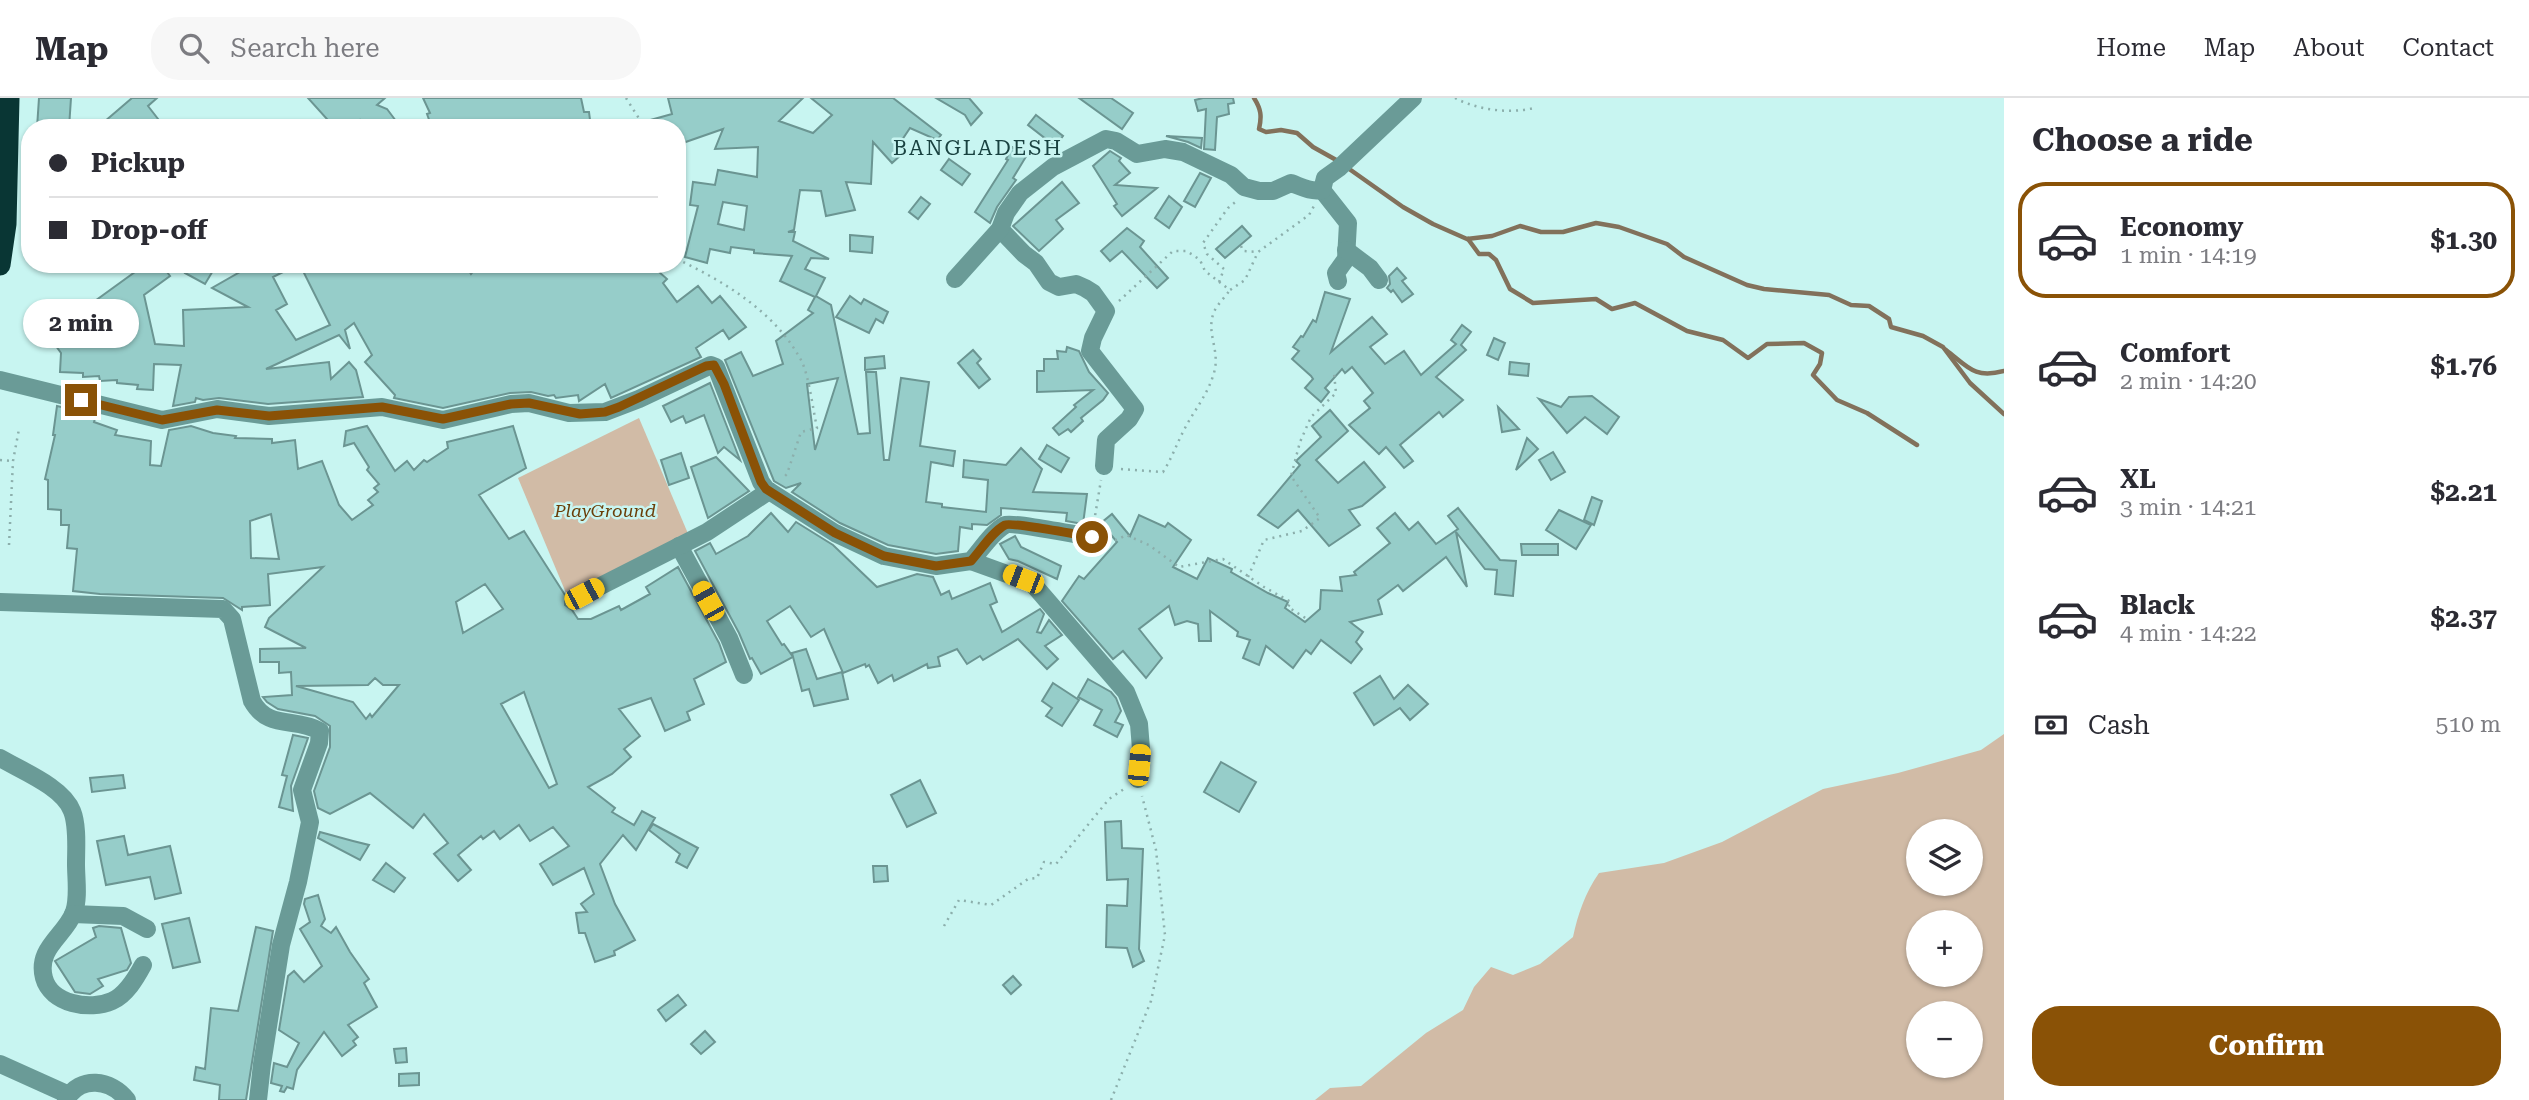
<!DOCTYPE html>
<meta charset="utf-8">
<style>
body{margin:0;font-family:"Roboto Serif",serif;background:#f7f7f7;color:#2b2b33;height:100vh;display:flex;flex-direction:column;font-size:26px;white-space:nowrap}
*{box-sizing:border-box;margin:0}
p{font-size:23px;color:#7c7c81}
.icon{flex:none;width:38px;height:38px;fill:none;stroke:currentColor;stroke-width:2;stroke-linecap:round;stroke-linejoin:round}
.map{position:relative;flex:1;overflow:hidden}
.side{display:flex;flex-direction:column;background:#fff;width:525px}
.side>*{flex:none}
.guide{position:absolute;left:21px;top:21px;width:665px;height:154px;border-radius:28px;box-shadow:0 2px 5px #0004;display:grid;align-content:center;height:154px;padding:0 28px;background:#fff}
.tools{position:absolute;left:1906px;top:721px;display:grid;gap:14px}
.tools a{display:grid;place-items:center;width:77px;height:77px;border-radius:50%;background:#fff;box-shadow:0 2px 5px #0004;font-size:35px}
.end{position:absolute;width:32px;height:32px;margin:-16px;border:9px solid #8a5206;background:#fff;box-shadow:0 0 0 4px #fff}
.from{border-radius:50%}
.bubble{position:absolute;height:49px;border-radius:24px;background:#fff;box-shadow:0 2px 5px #0004;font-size:23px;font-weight:700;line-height:49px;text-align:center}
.car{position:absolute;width:21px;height:42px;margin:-21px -10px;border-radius:9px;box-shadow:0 0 5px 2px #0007;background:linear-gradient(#f5c518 24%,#345 0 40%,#f5c518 0 76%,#345 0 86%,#f5c518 0)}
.guide b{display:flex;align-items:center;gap:24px;height:66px;font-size:26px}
.guide b+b{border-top:2px solid #e1e1e2}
.guide i{width:18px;height:18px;background:#2b2b33}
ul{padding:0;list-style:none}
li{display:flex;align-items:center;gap:21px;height:116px;margin:0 14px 10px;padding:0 14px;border:4px solid transparent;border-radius:28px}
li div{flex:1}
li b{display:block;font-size:26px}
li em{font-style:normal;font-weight:700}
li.on{border-color:#8a5206}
li>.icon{width:63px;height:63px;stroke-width:1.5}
h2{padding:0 28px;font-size:32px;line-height:84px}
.pay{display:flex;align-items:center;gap:18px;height:77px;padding:0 28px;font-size:26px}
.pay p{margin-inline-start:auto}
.cta{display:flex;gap:14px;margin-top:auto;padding:14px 28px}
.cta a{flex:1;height:80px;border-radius:28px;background:#8a5206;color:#fff;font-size:28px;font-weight:700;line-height:80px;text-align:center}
header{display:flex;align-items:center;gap:42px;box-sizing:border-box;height:98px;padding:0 35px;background:#fff;border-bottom:2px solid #e1e1e2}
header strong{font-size:33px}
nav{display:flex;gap:38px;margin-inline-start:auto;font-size:24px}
.search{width:490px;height:63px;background:#f7f7f7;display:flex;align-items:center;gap:18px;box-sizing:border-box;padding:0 24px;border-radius:28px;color:#7c7c81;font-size:26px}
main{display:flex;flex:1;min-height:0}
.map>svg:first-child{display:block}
.green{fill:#d1bba6;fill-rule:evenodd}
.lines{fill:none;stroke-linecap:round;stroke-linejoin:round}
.stream{stroke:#82715b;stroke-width:4.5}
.building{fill:#96cdc9;stroke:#6b9592;stroke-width:2;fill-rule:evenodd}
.path{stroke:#8cafac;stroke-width:2.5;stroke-dasharray:2 5;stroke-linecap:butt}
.minor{stroke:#6a9b97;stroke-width:18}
.highway{stroke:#093634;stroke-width:21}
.route{stroke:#8a5206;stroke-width:9}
.labels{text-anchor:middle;stroke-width:5;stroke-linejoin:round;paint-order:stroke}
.park-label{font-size:18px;font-style:italic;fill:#6a3e08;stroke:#c8f5f1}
.quarter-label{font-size:21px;letter-spacing:2px;fill:#194240;stroke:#c8f5f1}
</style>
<header>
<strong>Map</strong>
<div class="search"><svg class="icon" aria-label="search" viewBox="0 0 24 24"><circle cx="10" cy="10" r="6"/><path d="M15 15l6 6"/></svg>Search here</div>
<nav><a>Home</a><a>Map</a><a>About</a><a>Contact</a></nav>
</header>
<main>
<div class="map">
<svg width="2004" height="1002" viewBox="0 0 2004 1002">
<rect width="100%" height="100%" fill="#c8f5f1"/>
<g class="green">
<path d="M639,320L692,445L571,507L518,380Z"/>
<path d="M2004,636V1002H1315L1330,990L1361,988L1426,935L1463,912L1474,889L1491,869L1513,877L1540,866L1573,839C1578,816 1585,795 1599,775L1664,765L1722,744L1823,691L1898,675L1981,652ZM1918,733H1970V786H1918ZM1918,824H1970V877H1918ZM1918,915H1970V968H1918Z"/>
</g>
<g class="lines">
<g class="stream">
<path d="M1254,0C1261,11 1262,18 1259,31L1266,34L1281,32L1297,35L1313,49L1338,63"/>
<path d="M1345,68L1403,109L1433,126L1467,141L1492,138L1520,128L1541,134H1563L1596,125L1619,129L1667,146L1684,159L1747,187L1764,191L1829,197L1851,207L1869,208L1889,221L1891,229L1923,238L1943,249L1970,285L2004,316"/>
<path d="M1468,141L1479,156H1489L1496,162L1510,191L1533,205L1596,201L1612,211L1635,205L1687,233L1723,242L1748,260L1767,246L1804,245L1822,255L1820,266L1813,277L1837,302L1867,315L1917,347"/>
<path d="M1946,252C1968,269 1974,281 2004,273"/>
</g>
</g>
<g class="building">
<path d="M39,0H71L69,30H37Z"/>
<path d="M132,0H157L148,8L165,30H97Z"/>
<path d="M308,0H385L377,7L387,11L396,23L388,30L382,24L376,30H367L360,22L350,30L345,24L335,30Z"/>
<path d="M423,0H581L584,14H589L591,30H471L468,25L456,30H432L427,16L430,15Z"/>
<path d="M668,0H803L779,23L813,35L832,17L811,0H893L941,37L937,42L910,30L896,51L901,57L892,65L873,44L871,86L846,84L855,112L826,118L821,93L800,92L794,132L788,134H795L793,143L829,161L811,160L805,171L825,180L816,198L831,207L858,336L870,335L866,274H876L884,362H889L901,280L929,284L920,348L955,353L953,368L931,364L926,404L942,406V409L986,414L988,382L963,379L964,362L1006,367L1021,350L1042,371L1033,394L1087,396L1083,426L1066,423L1067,415L1001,410V417L987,427L972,426V431L960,429L958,453L936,456L888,447L840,425L792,394L801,385L786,390L774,383L725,262L741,254L753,278L783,266L776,243L813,215L808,212L815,199L780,183L792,158L754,155V152L731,149L730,155L710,151L707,165L685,159L698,108L690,107L693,84L715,87L718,72L757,79L758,49L715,51L723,31L677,47V30H637L636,26L672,16ZM723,104L747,108L744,132L718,126ZM838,280L815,352L807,286Z"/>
<path d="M936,0H969L982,15L971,27L965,17Z"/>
<path d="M1079,0H1111L1133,15L1122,31Z"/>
<path d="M1203,0H1233L1234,5L1228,6L1229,16L1217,19L1215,52L1204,51L1206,11L1198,13L1195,2Z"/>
<path d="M1036,17L1063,38L1055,48L1028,27Z"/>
<path d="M1166,38L1202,40L1201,50L1188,44Z"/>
<path d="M1012,49L1027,57L1013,80L1016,82L997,109L990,125L975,114L1008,62L1006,61Z"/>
<path d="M1110,53L1121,60L1119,63L1130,75L1115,87L1157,90L1122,118L1114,108L1117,106L1093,68Z"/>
<path d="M949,61L970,76L962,87L941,72Z"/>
<path d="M1200,75L1211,80L1195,109L1184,103Z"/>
<path d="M1062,84L1079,105L1056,122L1063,131L1039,153L1013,128Z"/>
<path d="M1169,98L1182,109L1169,130L1155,120Z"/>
<path d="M921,99L930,106L918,121L909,114Z"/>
<path d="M1242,128L1251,138L1225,160L1216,151Z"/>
<path d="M1127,130L1144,143L1140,149L1168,180L1157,190L1122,153L1110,163L1101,153Z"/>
<path d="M850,137L873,139L872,155L850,153Z"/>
<path d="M146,166H161L170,178L144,197L155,246L184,248L183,212L248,209L212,190L254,166H299L273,179L287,206L276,212L296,242L330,227L302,171L311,166H317L320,172L330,166H465L471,176L479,166H650L667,181L663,185L677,204L698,188L712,205L720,198L746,229L729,241L723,232L696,250L701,259L611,300L605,286L579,303L578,297L556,300L554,297L548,298L531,294L510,295L443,310L394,300L395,297L365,264L372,257L354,225L345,232L350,251L339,237L266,271L329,264L331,281L349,264L356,272L363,299L268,306L219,300L203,302L196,300L195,304L173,308L181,267L154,266L153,292L137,291L138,287L117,285V282L100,283L99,278L83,279V275L60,274L61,255L48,237Z"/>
<path d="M190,166H217L205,186L185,175Z"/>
<path d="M1397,170L1406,180L1402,183L1413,196L1402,204L1393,192L1391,194L1387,190L1390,186L1389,178Z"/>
<path d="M1325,194L1350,201L1331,254L1372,219L1387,236L1370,249L1385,266L1404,253L1421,277L1456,246L1451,242L1462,227L1471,234L1461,247L1466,252L1436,279L1463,302L1443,319L1439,314L1400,347L1413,363L1404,370L1386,349L1379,356L1349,327L1370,310L1364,303L1373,295L1352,269L1345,275L1342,271L1325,290L1329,294L1321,304L1305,290L1313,281L1311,278L1292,261L1299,253L1293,249L1301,238L1303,239L1313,222L1316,224Z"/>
<path d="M850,198L861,206L864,201L888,214L883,225L876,221L869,235L836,219Z"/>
<path d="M1494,240L1505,245L1498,262L1487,257Z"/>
<path d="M1067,249L1079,253L1089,274L1108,295L1103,302L1081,320L1083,323L1071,334L1068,331L1059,337L1053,330L1076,309L1074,307L1093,292L1037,294V273H1044V261H1058L1057,253L1066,254Z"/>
<path d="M973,252L981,261L977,265L990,281L979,290L958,265Z"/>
<path d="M884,258L885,270L865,272V260Z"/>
<path d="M1510,264L1529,266L1528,278L1509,276Z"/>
<path d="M710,285L740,362L724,349L718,355L704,317L686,325L683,318L671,324L663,308Z"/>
<path d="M1592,298L1619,319L1607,336L1585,319L1567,335L1539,301L1561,309L1569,299Z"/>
<path d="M57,308L96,317L94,324L117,332L115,337L151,343L150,367L161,368L169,332L191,328L213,335L236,338L235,340L272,341V345L295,342L298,371L322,363L339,407L352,422L373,407L368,402L378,394L374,390L379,386L367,372L369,369L354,345L344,348L346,333L367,328L395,373L407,363L414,372L424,362L427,364L448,350L447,344L513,328L526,370L479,397L509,441L524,433L565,497V507L572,512L578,521H591L619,508L621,512L650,496L646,489L678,469L719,545L726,564L694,581L704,606L687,614L690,622L665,633L651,600L619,611L640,638L624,651L631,659L612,676L588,689L615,710L612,714L634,727L642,713L655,720L636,752L623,737L600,766L615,806L635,842L614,853L615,857L595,864L585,835H579L576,815L587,814L581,806L594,796L584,770L553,787L540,766L569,748L553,729L530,743L519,727L500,741L494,733L483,741L481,738L458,757L471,772L458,783L434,756L448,745L424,716L413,730L370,695L330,716L318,710L314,693L330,649V628L315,618L278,611L267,604L263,599L292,597L291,574L279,575V564H260V551L306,550L265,529L269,520L323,469L268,476L270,507L242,509V512L223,500L100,496L73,493L77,451L67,450L69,427H61V412L48,411V382L45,381L55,337H53ZM271,416L279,461L251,460L250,423ZM485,486L503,511L463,535L456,504ZM375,580L383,587H399L372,619L370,616L366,621L353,604L296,588L368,587ZM524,594L557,686L549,690L501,606Z"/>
<path d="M1498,309L1519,331L1502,334Z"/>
<path d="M1330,312L1348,333L1316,362L1338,385L1364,364L1385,389L1362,408L1349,412L1360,427L1329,448L1298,412L1278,430L1258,417L1300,367L1296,363L1321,339L1312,328Z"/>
<path d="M1527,340L1538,351L1516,372Z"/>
<path d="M1047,347L1069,360L1061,374L1039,361Z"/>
<path d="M1553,354L1565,374L1551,382L1539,362Z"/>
<path d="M681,355L689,380L669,387L661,362Z"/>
<path d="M716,359L749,393L708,420L691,369Z"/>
<path d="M1592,399L1602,403L1594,427L1584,422Z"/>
<path d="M1458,410L1500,462L1516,463L1513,498L1495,496L1497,472L1485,471L1456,434L1467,489L1446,459L1403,493L1398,487L1378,502L1382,516L1350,524L1363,534L1356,544L1362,551L1351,565L1321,542L1311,556L1306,552L1293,570L1266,548L1259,567L1243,560L1250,542L1237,538L1238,534L1210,513L1211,543H1199L1198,526L1187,523L1175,527L1169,508L1139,531L1162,560L1146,580L1123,553L1113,561L1062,503L1079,478L1084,481L1117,444L1101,425L1112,416L1130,438L1139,417L1165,429L1168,425L1191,442L1173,469L1197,481L1208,460L1232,471L1231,474L1268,495L1288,504L1285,510L1305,524L1320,511L1321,492L1342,493L1340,479L1356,477L1354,474L1390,445L1377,430L1395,415L1409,432L1418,424L1436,446L1458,431L1448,418Z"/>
<path d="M1559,412L1591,427L1576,451L1546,432Z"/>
<path d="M771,415L788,434L796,424L833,447L877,489L917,476L933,479L941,497L949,493L952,501L990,485L997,504L990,507L1002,534L1040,511L1044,516L1037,534L1041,535L1049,522L1062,537L1045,548L1058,561L1047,571L1018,541L983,562L980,558L967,566L957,551L938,559L940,568L928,570L927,566L894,583L892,577L878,585L869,567L866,569L865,566L843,575L824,531L811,539L790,508L767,523L782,547L784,546L793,559L761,576L752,560L750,561L739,535L695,453L710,445L716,456L748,438Z"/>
<path d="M1015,438L1021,449L1061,468L1057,481L1018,463L1009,461L1000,446Z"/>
<path d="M1521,446H1558V457H1522Z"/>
<path d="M806,551L817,581L842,574L848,601L814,608L809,591L802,593L792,555Z"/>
<path d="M1380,578L1394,601L1408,587L1428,606L1410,622L1400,610L1374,627L1354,595Z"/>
<path d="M1088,581L1111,594L1116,600L1121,613L1115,624L1123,627L1117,639L1094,627L1102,612L1078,599Z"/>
<path d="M1053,585L1079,602L1062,628L1046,618L1052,610L1042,603Z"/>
<path d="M293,637L308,640L291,688L293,713L279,709L287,678L282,677Z"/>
<path d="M1221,664L1256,684L1239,714L1204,694Z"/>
<path d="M123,677L125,690L92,694L90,680Z"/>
<path d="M920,682L936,715L907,729L891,697Z"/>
<path d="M1121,723L1122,750L1143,751L1139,851L1144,863L1133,869L1127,850L1106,849L1107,807L1127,808L1128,781L1107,782L1105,724Z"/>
<path d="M653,726L698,750L687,770L676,764L680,756L649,732Z"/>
<path d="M320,734L353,743L369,747L360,762L318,740Z"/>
<path d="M124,738L128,757L170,748L181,795L155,801L150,779L106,787L97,743Z"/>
<path d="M386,765L405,780L394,794L373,782Z"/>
<path d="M873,768H887L888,783L874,784Z"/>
<path d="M318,797L325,821L321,828L331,835L336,829L350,854L369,881L364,885L377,909L348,927L358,939L353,943L356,947L342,958L324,934L297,972L293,991L287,989L284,994L280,993L282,988L271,985L274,965L287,969L299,945L279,932L288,878L294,873L304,884L322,868L300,831L310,824L304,806L305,801Z"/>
<path d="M189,820L200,864L173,870L162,826Z"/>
<path d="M99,828L121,830L131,865L127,872L98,881L103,888L90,896L75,894L55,863L96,839L93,830Z"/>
<path d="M256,829L273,833L246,1002H219L220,987L194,982L196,969L205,971L211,910L238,913Z"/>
<path d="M1013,878L1021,887L1011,896L1003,887Z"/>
<path d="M678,897L686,907L666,923L658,912Z"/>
<path d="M705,933L715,944L701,956L691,946Z"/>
<path d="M406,950L407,964L396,965L394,951Z"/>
<path d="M419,975V987L399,988V976Z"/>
</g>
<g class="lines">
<g class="path">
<path d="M626,0L645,30"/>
<path d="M1455,0C1478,12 1509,16 1534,10"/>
<path d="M1241,148L1243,153L1258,154L1309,117L1314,108"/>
<path d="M677,161C725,184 775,214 801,262C809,277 813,312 817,330L801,334L787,376L782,381"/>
<path d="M1219,184L1224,171L1207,156L1203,145L1228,110L1238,102"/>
<path d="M1119,203L1173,153H1186L1193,157L1200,162L1205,173L1230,192L1245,182L1258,154"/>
<path d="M0,362L13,363"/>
<path d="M1121,371L1163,374C1172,360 1177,345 1185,330C1194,313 1207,297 1213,278C1222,253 1205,236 1214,214C1217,207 1225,199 1230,192"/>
<path d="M1094,424L1101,382"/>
<path d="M1108,441L1117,442L1126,437L1149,447L1179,469L1223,461L1264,489L1291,504L1288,509L1307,521"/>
<path d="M9,447L13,363L19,331"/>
<path d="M1248,479L1264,442L1302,433L1320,420L1291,378L1300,344L1311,319L1336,295L1334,275"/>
<path d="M944,828L959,802L991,807L1028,781L1037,780L1044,764L1056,766L1109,701L1124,691"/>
<path d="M1111,1002L1151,903L1165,837L1156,752L1142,698"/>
</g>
<g class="minor">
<path d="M1322,92L1348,125L1346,161L1336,175L1338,183"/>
<path d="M1000,131L1024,156L1036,165L1049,184L1059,189L1076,186L1085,190L1093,195L1106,213L1093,240L1090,253L1135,311L1129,321L1106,342L1104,368"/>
<path d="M1346,152L1370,170L1379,182"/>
<path d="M955,181L1000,131L1006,115L1020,95L1053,69L1106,41L1116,43L1137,56L1165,51L1183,54L1231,77L1244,89L1259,93H1273L1291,85C1302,89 1310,94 1322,92L1325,80L1339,70L1413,0"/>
<path d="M0,282L162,322L217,311L269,318L382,309L443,322L511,306L529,305L569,315L605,314L639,301L711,267L716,269L761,384L766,391L835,435L884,458L936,468L971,463C981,452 992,434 1005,427C1011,424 1079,437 1092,439"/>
<path d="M679,448L729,540L744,577"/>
<path d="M971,463L1032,485L1126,594L1139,626L1141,651L1138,681"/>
<path d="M575,501L707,434L769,393"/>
<path d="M0,504L223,511L232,521L252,603C268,632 295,619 320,633L319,645L302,692L310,724L298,784L281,847L262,966L258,1002"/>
<path d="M0,660C22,673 63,689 72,713C78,728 76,750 76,766C76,781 79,800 74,814C65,838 36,850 44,880C51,906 90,913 112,903C126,897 136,880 143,867"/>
<path d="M73,816L123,818L147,831"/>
<path d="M0,966L69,997"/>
<path d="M66,1002C80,977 111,981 127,1002"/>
</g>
<path class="highway" d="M0,167L6,126L9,0"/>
</g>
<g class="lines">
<path class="route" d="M81,302L162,322L217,312L269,318L382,309L443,321L511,306L529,305L580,316L605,314L619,309L706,268L714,267L724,286L761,384L766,391L835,435L884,458L936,468L971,463C981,452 992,434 1005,427C1011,424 1079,437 1092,439"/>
</g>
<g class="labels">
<g class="park-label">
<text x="605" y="419">PlayGround</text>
</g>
<g class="quarter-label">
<text x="978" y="57">BANGLADESH</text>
</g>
</g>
</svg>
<div class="tools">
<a><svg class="icon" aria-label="layers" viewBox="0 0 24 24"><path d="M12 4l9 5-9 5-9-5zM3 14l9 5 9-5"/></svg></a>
<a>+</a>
<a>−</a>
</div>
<i class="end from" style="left:1092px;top:439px"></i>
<i class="end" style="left:81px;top:302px"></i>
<div class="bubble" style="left:23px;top:201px;width:116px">2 min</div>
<i class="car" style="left:1023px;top:481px;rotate:291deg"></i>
<i class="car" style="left:584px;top:496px;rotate:62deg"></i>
<i class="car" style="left:708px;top:503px;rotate:331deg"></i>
<i class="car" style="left:1139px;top:667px;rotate:5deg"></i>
<div class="guide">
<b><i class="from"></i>Pickup</b>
<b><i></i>Drop-off</b>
</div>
</div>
<section class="side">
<h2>Choose a ride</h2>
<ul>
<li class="on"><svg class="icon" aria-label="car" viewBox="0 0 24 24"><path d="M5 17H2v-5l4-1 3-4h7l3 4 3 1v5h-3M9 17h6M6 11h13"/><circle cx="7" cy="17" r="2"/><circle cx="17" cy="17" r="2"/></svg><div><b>Economy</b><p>1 min · 14:19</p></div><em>$1.30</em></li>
<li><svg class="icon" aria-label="car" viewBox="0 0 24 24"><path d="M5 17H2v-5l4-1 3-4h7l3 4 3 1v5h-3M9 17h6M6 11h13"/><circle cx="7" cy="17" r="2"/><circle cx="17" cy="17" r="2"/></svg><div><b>Comfort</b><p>2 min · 14:20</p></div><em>$1.76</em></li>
<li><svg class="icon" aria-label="car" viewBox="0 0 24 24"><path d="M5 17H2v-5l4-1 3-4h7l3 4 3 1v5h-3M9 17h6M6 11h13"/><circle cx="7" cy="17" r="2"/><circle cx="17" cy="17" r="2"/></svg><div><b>XL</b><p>3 min · 14:21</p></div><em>$2.21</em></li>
<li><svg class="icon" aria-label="car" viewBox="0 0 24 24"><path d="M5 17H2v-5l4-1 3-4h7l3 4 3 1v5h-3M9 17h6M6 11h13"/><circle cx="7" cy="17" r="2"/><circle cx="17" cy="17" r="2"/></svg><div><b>Black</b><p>4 min · 14:22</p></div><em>$2.37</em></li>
</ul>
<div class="pay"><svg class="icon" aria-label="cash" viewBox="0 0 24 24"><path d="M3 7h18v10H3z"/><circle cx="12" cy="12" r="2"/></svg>Cash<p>510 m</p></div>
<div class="cta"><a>Confirm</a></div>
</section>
</main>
